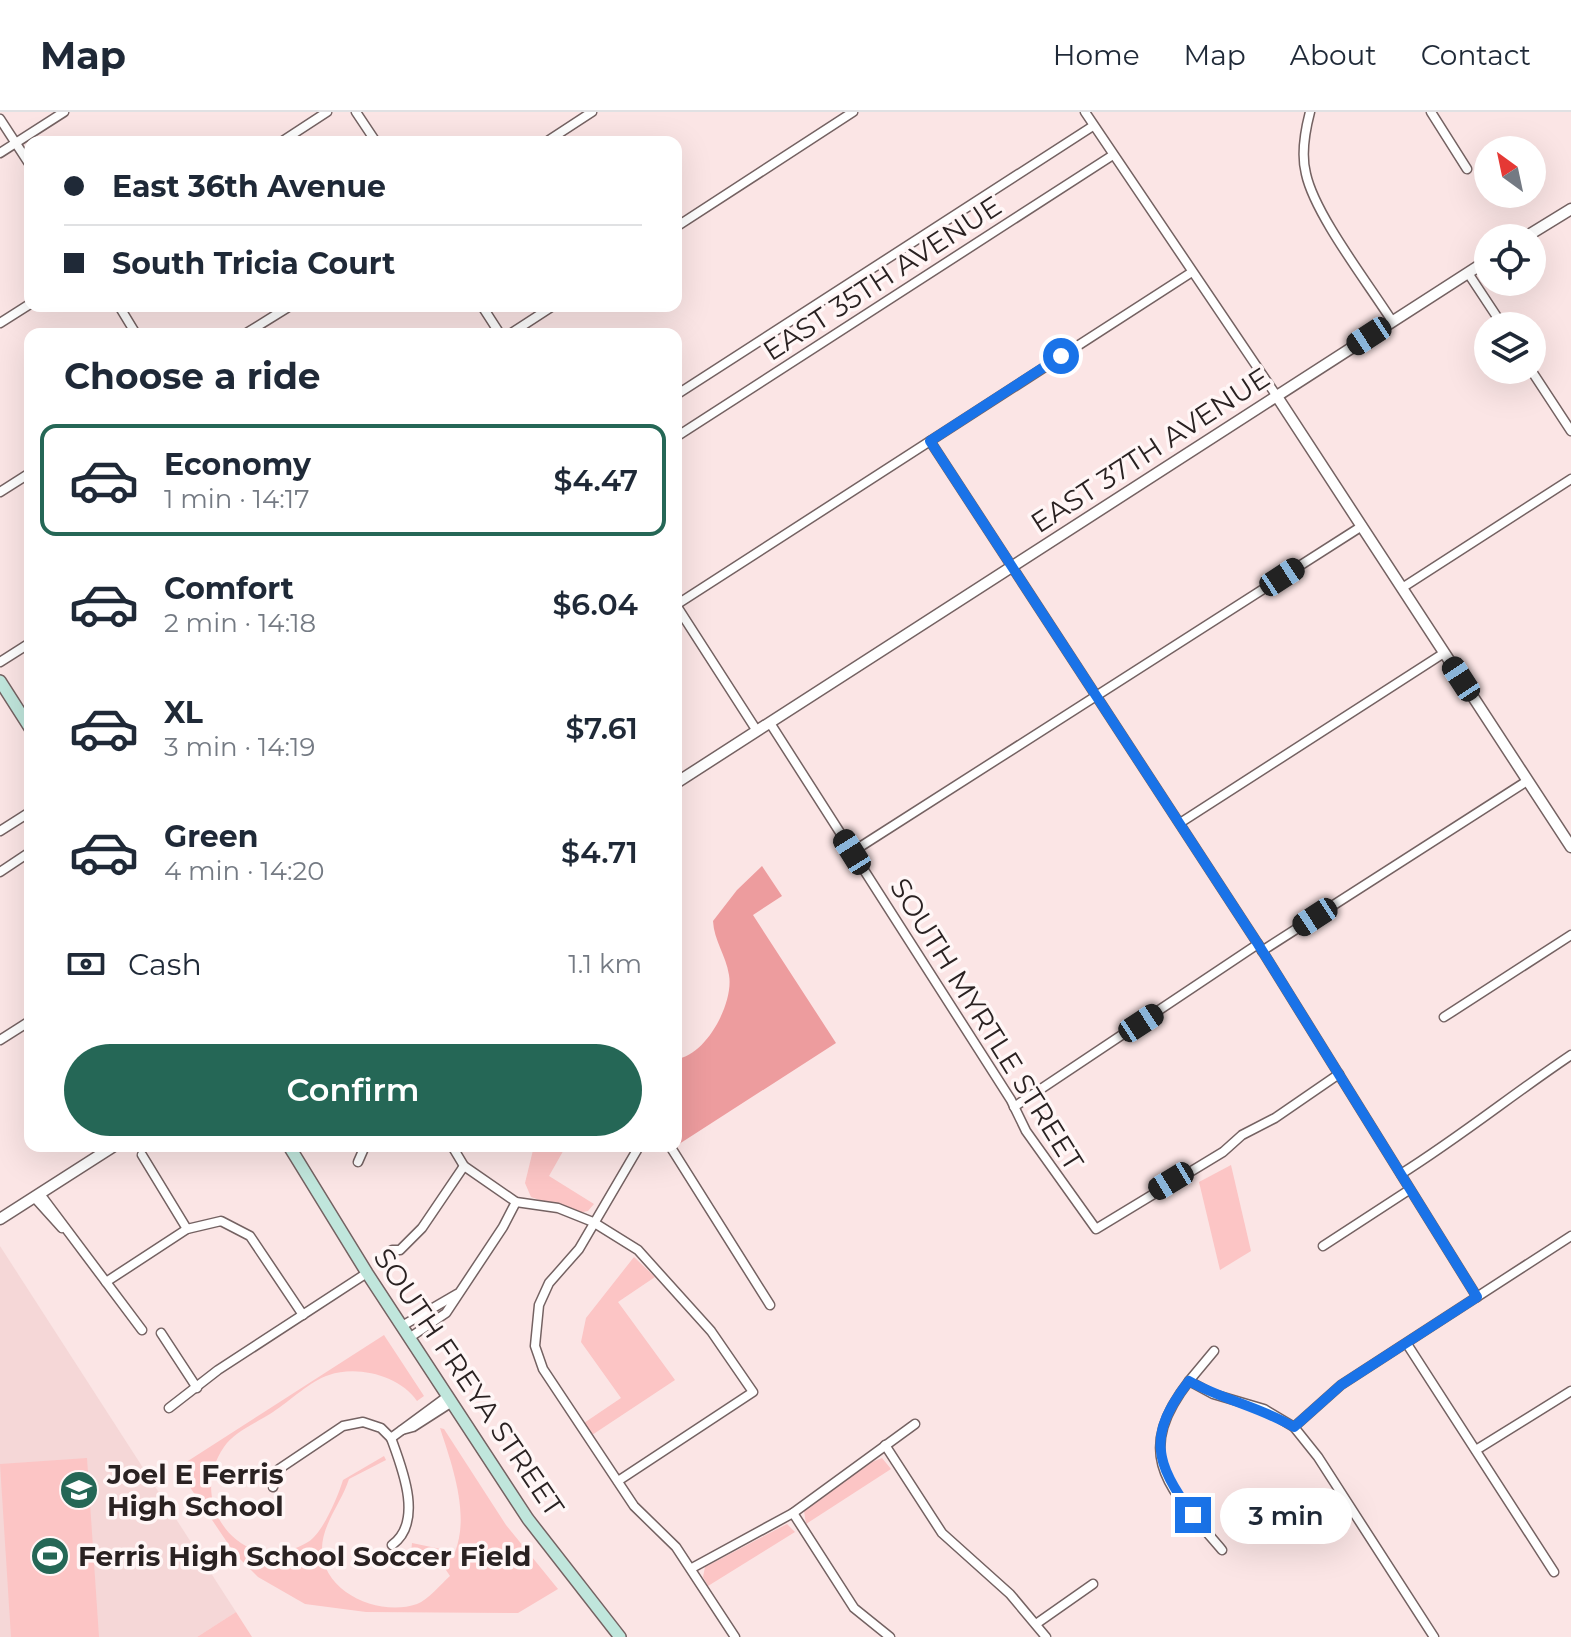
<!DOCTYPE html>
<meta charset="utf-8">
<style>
body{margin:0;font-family:Montserrat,sans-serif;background:#f2f2f3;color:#1f2937;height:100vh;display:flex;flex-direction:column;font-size:30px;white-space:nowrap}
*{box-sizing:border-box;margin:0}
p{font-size:26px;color:#747a83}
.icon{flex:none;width:44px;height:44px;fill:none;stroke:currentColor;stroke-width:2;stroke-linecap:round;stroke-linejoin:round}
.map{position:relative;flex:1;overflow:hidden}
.drawer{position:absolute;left:24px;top:216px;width:658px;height:824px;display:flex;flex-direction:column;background:#fff;border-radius:16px;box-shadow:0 8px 32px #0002}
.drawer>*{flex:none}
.banner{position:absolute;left:24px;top:24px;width:658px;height:176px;border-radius:16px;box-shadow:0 8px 32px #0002;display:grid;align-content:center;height:176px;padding:0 40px;background:#fff}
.needle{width:52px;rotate:327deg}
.buttons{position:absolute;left:1474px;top:24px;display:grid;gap:16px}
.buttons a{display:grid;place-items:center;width:72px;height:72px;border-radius:50%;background:#fff;box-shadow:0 8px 32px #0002;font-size:40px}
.end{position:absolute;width:36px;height:36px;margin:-18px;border:10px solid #1a73e8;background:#fff;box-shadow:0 0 0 4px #fff}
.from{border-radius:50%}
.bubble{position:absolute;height:56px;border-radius:28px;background:#fff;box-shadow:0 8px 32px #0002;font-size:26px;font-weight:600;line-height:56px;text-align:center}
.car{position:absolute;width:24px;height:48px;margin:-24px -12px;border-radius:10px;box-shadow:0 0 6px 2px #0007;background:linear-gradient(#222 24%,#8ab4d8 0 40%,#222 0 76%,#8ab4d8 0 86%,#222 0)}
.banner b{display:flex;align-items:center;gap:28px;height:76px;font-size:30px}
.banner b+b{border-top:2px solid #e0e1e3}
.banner i{width:20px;height:20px;background:#1f2937}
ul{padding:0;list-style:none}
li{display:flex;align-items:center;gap:24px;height:112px;margin:0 16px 12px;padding:0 24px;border:4px solid transparent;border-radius:16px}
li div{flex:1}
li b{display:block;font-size:30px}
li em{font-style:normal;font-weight:600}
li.active{border-color:#256756}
li>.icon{width:72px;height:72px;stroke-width:1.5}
h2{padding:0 40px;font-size:36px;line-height:96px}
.pay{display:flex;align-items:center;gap:20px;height:88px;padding:0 40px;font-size:30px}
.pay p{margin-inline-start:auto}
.cta{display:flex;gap:16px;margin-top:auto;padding:16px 40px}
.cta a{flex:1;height:92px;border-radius:48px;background:#256756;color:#fff;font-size:32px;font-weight:600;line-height:92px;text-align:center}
header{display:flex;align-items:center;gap:48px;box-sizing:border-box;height:112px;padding:0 40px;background:#fff;border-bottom:2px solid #e0e1e3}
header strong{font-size:38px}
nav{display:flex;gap:44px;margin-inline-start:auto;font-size:28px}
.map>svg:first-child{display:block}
.built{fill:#f5d7d7}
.green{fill:#fcc5c5}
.forest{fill:#ed9c9e}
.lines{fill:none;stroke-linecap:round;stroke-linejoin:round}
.minor-casing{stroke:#746262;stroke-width:11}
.tertiary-casing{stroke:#746262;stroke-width:13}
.secondary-casing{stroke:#746262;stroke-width:14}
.minor{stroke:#fff;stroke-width:8}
.tertiary{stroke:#fff;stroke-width:10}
.secondary{stroke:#c0e6dc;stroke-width:11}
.route{stroke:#1a73e8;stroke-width:10}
.labels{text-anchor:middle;stroke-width:7;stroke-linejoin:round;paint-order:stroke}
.street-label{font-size:28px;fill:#2a2222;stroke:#fff6f6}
.poi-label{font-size:28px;font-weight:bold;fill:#2a2222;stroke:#fff6f6;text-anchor:start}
</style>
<header>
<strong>Map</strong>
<nav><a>Home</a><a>Map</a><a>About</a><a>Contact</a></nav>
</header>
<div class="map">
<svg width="1571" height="1525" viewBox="0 0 1571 1525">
<rect width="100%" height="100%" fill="#fbe5e5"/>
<path class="built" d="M0,1134L236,1500L197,1525H0Z"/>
<g class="green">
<path d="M534,1034H566L549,1064L594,1092L588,1099L578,1101L531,1085L525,1071Z"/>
<path d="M1231,1053L1251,1139L1220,1158L1199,1070Z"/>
<path d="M634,1145L655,1165L618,1190L675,1268L592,1323L584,1311L621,1286L581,1230L586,1206Z"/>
<path d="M384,1223L424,1284L417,1289C400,1264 358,1253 329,1263C310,1269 290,1289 273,1300C258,1310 234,1320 224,1335C184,1392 244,1469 308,1430C323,1421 338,1384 343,1368L384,1344L386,1348L349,1367C342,1390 322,1412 322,1437C322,1481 380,1505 417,1492C428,1488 441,1472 450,1464L438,1446L411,1440L412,1431L455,1440C470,1402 452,1353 440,1316L444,1317L506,1413L558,1477L518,1501L366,1500L305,1492L258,1465L235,1442L177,1356Z"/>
<path d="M87,1346L99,1525H11L0,1352Z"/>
<path d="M882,1346L891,1357L806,1412L804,1399L862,1354Z"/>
<path d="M787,1412L795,1420L708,1474L703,1465L705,1455Z"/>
<path d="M236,1500L252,1525H197Z"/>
</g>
<path class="forest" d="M762,754L782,784L753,803L836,931L676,1034V947C706,944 734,891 729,863C726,843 714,829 713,809L737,778Z"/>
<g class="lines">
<defs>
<g id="minor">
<path d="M356,0L376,30"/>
<path d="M1085,0L1276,283"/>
<path d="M1310,0C1305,19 1301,43 1306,62C1315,103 1368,171 1392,209"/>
<path d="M1431,0L1467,57"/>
<path d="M0,7L30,53"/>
<path d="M281,30L327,0"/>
<path d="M546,30L592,0"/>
<path d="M0,41L64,0"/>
<path d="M676,115L853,0"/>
<path d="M1468,161L1503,214"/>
<path d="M119,194L136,222"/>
<path d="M482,194L500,222"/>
<path d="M0,211L30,192"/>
<path d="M245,222L290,194"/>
<path d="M510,222L553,194"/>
<path d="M1531,258L1571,319"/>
<path d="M676,283L1093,14"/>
<path d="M676,325L1113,43"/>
<path d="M930,329L1258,832L1477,1185"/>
<path d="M0,380L30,361"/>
<path d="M1402,476L1571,367"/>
<path d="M676,493L1192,160"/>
<path d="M676,493L757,619"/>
<path d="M0,550L30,531"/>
<path d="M770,611L1011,988L1026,1019L1096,1117L1223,1040L1242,1023L1275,1006L1339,962"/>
<path d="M1180,711L1444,541"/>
<path d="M0,719L30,700"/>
<path d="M852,740L1362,414"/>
<path d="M0,760L30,740"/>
<path d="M1262,839L1527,669"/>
<path d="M1444,905L1571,823"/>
<path d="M0,928L30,909"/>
<path d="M1014,995L1258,832"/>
<path d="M452,1034L464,1054L516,1090L558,1096L593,1110L638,1138L711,1219L753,1280L618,1369"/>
<path d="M670,1034L770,1193"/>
<path d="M637,1038L579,1137L549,1171L539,1193L535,1234L543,1257L634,1394L676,1435L735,1525"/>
<path d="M142,1043L187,1117"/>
<path d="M358,1050L365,1034"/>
<path d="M1401,1062C1460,1025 1513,982 1571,943"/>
<path d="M40,1082L142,1218"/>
<path d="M34,1085L62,1116"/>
<path d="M1323,1134L1409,1078"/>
<path d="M392,1138H400L422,1116L464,1054"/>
<path d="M106,1170L187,1117L221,1109L250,1124L303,1203"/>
<path d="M402,1214L457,1182"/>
<path d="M161,1221L197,1276"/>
<path d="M409,1226L446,1201L503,1115L516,1090"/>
<path d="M1407,1232L1554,1460"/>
<path d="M1214,1239L1189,1269L1213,1282L1264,1297L1294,1315L1318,1345L1434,1525"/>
<path d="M1189,1269C1131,1344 1170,1377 1222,1438"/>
<path d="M169,1296L218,1258L367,1161"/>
<path d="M1294,1315L1341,1273L1571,1124"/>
<path d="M402,1318L413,1315L452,1290"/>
<path d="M391,1326C402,1356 424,1410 392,1433"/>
<path d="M885,1333L942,1421L1010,1482L1046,1525"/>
<path d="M1476,1338L1571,1279"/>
<path d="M273,1375L279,1357L343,1314L363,1310L381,1316L391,1326L448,1284"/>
<path d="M793,1401L854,1496L890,1525"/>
<path d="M692,1456L793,1401L915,1312"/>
<path d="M1036,1512L1093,1472"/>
</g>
<g id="tertiary">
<path d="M1524,126L1571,97"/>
<path d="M1276,283L1571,735"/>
<path d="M676,671L1488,148"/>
<path d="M0,1107L114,1034"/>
</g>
<g id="secondary">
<path d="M0,569L30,616"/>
<path d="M289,1034L367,1161L528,1407L620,1525"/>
</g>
</defs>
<use href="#minor" class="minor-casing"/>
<use href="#tertiary" class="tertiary-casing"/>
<use href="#secondary" class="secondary-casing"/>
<use href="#minor" class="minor"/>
<use href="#tertiary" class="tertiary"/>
<use href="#secondary" class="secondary"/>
</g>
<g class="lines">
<path class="route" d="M1061,244L930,329L1258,832L1477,1185L1341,1273L1294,1315C1260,1295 1223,1288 1189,1269C1147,1323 1154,1350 1193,1403"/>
</g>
<defs>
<symbol id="school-disc" viewBox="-11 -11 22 22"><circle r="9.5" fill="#256756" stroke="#fff6f6"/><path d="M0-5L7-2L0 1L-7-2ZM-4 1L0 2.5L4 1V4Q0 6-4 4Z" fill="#fff"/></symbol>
<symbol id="stadium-disc" viewBox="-11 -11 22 22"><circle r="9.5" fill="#256756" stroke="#fff6f6"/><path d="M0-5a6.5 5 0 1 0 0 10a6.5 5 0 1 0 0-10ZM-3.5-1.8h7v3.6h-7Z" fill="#fff"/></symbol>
</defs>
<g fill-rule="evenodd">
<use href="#school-disc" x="57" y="1356" width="44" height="44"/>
<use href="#stadium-disc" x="28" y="1422" width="44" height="44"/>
</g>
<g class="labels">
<g class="street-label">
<text transform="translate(882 166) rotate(-33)" y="10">EAST 35TH AVENUE</text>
<text transform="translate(1150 338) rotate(-33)" y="10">EAST 37TH AVENUE</text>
<text transform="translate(987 912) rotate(58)" y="10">SOUTH MYRTLE STREET</text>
<text transform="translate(469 1270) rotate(56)" y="10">SOUTH FREYA STREET</text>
</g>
<g class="poi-label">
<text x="107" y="1372">Joel E Ferris<tspan x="107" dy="32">High School</tspan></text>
<text x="78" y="1454">Ferris High School Soccer Field</text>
</g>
</g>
</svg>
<div class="buttons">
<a><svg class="needle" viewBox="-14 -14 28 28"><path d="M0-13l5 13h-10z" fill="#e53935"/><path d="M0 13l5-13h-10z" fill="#747a83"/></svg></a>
<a><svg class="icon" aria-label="locate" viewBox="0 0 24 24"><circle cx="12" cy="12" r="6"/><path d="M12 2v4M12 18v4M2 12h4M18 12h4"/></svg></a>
<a><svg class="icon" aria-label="layers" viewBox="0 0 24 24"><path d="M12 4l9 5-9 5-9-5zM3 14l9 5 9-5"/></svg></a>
</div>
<i class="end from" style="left:1061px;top:244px"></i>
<i class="end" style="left:1193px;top:1403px"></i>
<div class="bubble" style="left:1220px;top:1376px;width:132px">3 min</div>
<i class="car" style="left:1369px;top:224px;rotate:237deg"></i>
<i class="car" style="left:1282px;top:465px;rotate:57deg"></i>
<i class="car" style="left:1461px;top:567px;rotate:327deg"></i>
<i class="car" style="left:852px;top:740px;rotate:328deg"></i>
<i class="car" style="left:1315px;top:805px;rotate:237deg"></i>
<i class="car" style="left:1141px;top:911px;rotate:57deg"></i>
<i class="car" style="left:1171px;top:1069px;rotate:239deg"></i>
<div class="banner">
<b><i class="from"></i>East 36th Avenue</b>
<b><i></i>South Tricia Court</b>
</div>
<section class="drawer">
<h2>Choose a ride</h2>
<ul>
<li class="active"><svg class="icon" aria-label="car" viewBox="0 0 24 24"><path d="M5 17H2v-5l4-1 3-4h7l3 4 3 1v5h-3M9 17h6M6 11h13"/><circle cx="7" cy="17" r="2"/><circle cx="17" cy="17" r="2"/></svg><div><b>Economy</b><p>1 min · 14:17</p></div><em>$4.47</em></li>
<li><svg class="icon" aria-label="car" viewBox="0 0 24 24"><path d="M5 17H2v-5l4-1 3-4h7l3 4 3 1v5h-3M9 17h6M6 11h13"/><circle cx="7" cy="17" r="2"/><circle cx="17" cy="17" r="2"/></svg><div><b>Comfort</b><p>2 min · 14:18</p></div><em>$6.04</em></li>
<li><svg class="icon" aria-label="car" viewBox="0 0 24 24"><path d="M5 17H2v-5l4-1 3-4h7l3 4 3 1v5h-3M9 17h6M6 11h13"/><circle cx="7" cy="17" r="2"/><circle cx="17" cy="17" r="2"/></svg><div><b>XL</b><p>3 min · 14:19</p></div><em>$7.61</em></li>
<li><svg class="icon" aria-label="car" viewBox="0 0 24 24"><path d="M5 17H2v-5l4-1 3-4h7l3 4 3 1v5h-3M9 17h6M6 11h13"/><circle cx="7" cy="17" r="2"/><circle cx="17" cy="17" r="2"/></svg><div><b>Green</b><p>4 min · 14:20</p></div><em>$4.71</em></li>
</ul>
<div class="pay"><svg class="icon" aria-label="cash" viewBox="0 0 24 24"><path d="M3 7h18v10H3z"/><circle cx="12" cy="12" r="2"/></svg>Cash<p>1.1 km</p></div>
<div class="cta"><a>Confirm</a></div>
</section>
</div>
